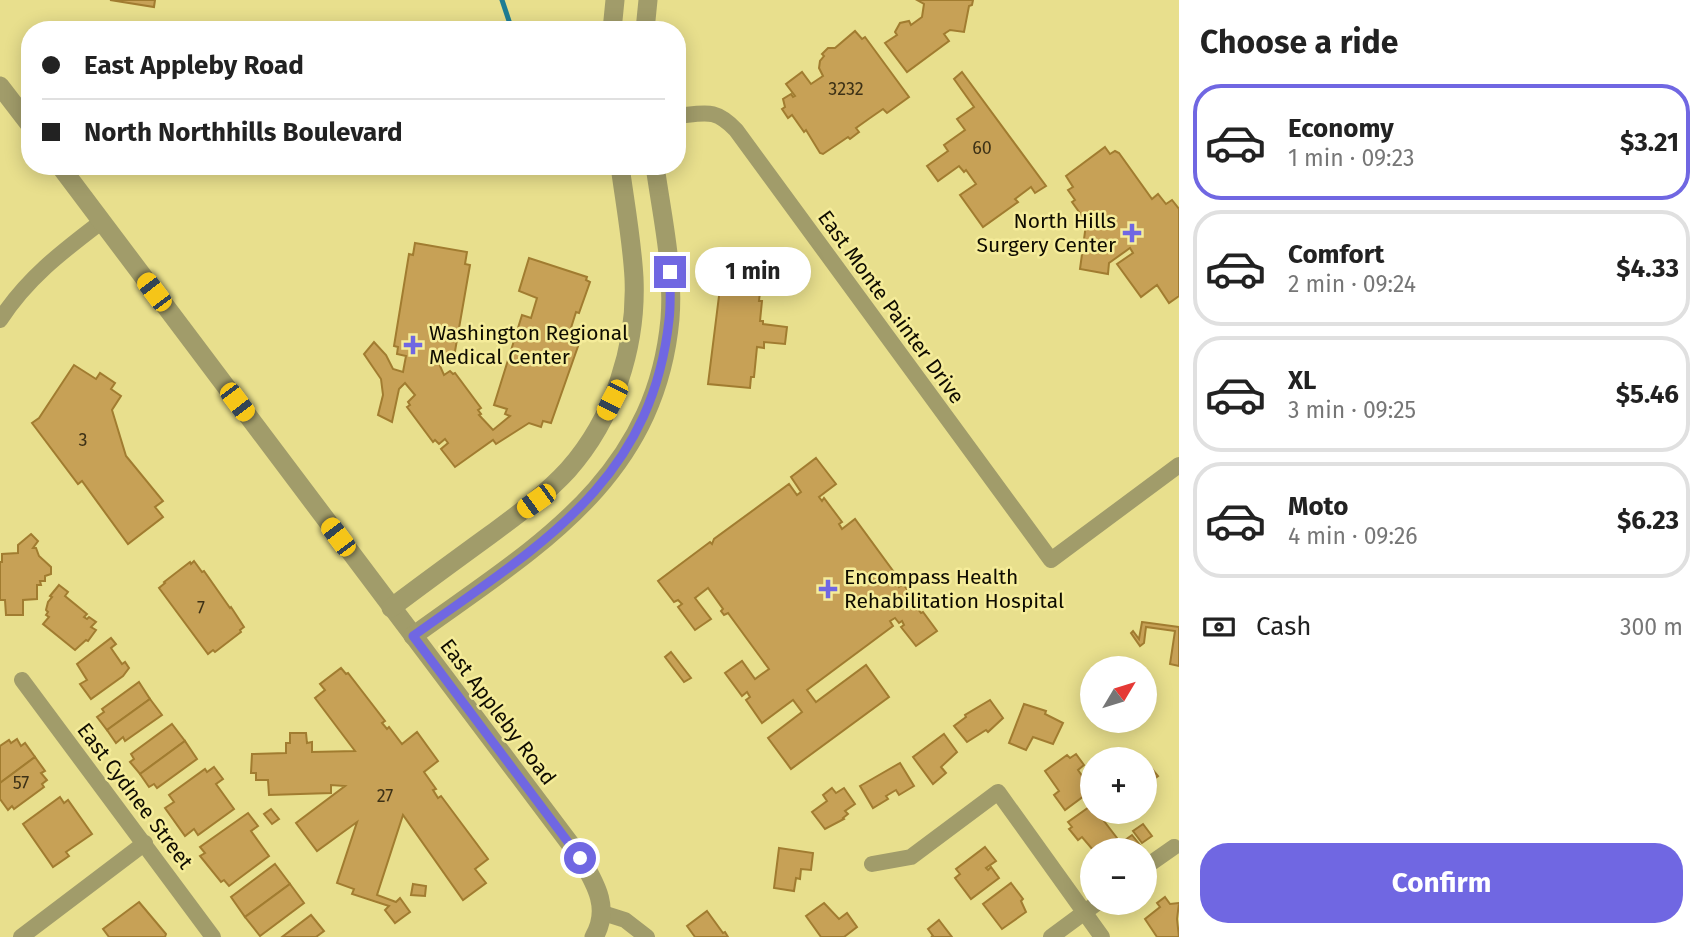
<!DOCTYPE html>
<meta charset="utf-8">
<style>
body{margin:0;font-family:"Fira Sans",sans-serif;background:#f6f6f6;color:#222;height:100vh;display:flex;flex-direction:column;font-size:26px;white-space:nowrap}
*{box-sizing:border-box;margin:0}
p{font-size:23px;color:#767676}
.icon{flex:none;width:38px;height:38px;fill:none;stroke:currentColor;stroke-width:2;stroke-linecap:round;stroke-linejoin:round}
.map{position:relative;flex:1;overflow:hidden}
.panel{display:flex;flex-direction:column;background:#fff;width:525px}
.panel>*{flex:none}
.top-card{position:absolute;left:21px;top:21px;width:665px;height:154px;border-radius:28px;box-shadow:0 4px 18px #0003;display:grid;align-content:center;height:154px;padding:0 21px;background:#fff}
.needle{width:46px;rotate:52deg}
.controls{position:absolute;left:1080px;top:656px;display:grid;gap:14px}
.controls a{display:grid;place-items:center;width:77px;height:77px;border-radius:50%;background:#fff;box-shadow:0 4px 18px #0003;font-size:35px}
.end{position:absolute;width:32px;height:32px;margin:-16px;border:9px solid #7067e2;background:#fff;box-shadow:0 0 0 4px #fff}
.from{border-radius:50%}
.bubble{position:absolute;height:49px;border-radius:24px;background:#fff;box-shadow:0 4px 18px #0003;font-size:23px;font-weight:700;line-height:49px;text-align:center}
.car{position:absolute;width:21px;height:42px;margin:-21px -10px;border-radius:9px;box-shadow:0 0 5px 2px #0007;background:linear-gradient(#f5c518 24%,#345 0 40%,#f5c518 0 76%,#345 0 86%,#f5c518 0)}
.top-card b{display:flex;align-items:center;gap:24px;height:66px;font-size:26px}
.top-card b+b{border-top:2px solid #e0e0e0}
.top-card i{width:18px;height:18px;background:#222}
ul{padding:0;list-style:none}
li{display:flex;align-items:center;gap:21px;height:116px;margin:0 14px 10px;padding:0 7px;border:4px solid #e0e0e0;border-radius:28px}
li div{flex:1}
li b{display:block;font-size:26px}
li em{font-style:normal;font-weight:700}
li.selected{border-color:#7067e2}
li>.icon{width:63px;height:63px;stroke-width:1.5}
h2{padding:0 21px;font-size:32px;line-height:84px}
.pay{display:flex;align-items:center;gap:18px;height:77px;padding:0 21px;font-size:26px}
.pay p{margin-inline-start:auto}
.action{display:flex;gap:14px;margin-top:auto;padding:14px 21px}
.action a{flex:1;height:80px;border-radius:28px;background:#7067e2;color:#fff;font-size:28px;font-weight:700;line-height:80px;text-align:center}
main{display:flex;flex:1;min-height:0}
.map>svg:first-child{display:block}
.lines{fill:none;stroke-linecap:round;stroke-linejoin:round}
.stream{stroke:#1e7d94;stroke-width:5}
.building{fill:#c7a156;stroke:#a17c30;stroke-width:2}
.minor{stroke:#a19c6a;stroke-width:16}
.tertiary{stroke:#a19c6a;stroke-width:19}
.route{stroke:#7067e2;stroke-width:9}
.poi-dot{fill:#7067e2;stroke:#f5ec9a;stroke-width:2.5}
.labels{text-anchor:middle;stroke-width:5;stroke-linejoin:round;paint-order:stroke}
.number-label{font-size:18px;fill:#3d3116}
.poi-label{font-size:21px;fill:#0f0c00;stroke:#f5ec9a;text-anchor:start}
.street-label{font-size:21px;fill:#0f0c00;stroke:#f5ec9a}
</style>
<main>
<div class="map">
<svg width="1179" height="937" viewBox="0 0 1179 937">
<rect width="100%" height="100%" fill="#e8df8d"/>
<g class="lines">
<path class="stream" d="M502,0L512,30"/>
</g>
<g class="building">
<path d="M110,0H155L154,7Z"/>
<path d="M973,0L972,5L969,6L964,32L950,30L944,34L949,41L907,72L885,43L897,35L895,32L900,23L909,21L911,25L922,17L924,4L917,0Z"/>
<path d="M855,31L862,39L865,37L909,97L887,113L883,109L870,118L856,128L859,132L850,139L848,137L823,154L820,153L806,130L804,132L792,115L788,118L782,109L785,107L783,99L791,94L793,97L795,96L786,84L802,72L811,84L823,76L819,68L820,61L824,56L822,54L828,48H835Z"/>
<path d="M962,72L1046,186L1035,193L1031,187L1015,199L1018,202L983,227L960,195L976,184L966,170L964,172L959,166L938,181L927,166L948,151L944,145L965,130L957,119L974,107L954,79Z"/>
<path d="M1105,147L1110,154L1115,151L1119,153L1152,199L1158,194L1166,204L1172,200L1179,209V296L1169,303L1157,285L1141,297L1117,264L1133,253L1130,248L1109,263L1108,274L1080,269L1087,217L1086,214L1082,216L1072,202L1075,200L1068,190L1073,187L1066,176Z"/>
<path d="M415,243L467,252L465,264L470,265L454,357L450,356L449,364L441,362L440,366L444,375L450,371L453,374L455,373L481,408L478,410L481,414L479,415L493,430L510,416L505,414L507,409L494,405L522,315L531,318L537,298L519,291L529,258L587,277L586,280L590,282L579,313L576,312L570,331L582,335L551,423L543,421L541,427L529,423L496,444L493,440L455,467L441,449L448,443L445,439L439,444L435,440L433,442L407,407L410,405L408,402L415,395L405,383L399,389L392,422L378,415L383,395L381,379L364,354L374,342L386,355L393,369L403,372L406,356L397,354L398,347L394,346L409,254L413,255Z"/>
<path d="M720,288L760,292L759,301H762L760,321H763V324L787,327L785,344L764,342V348L757,347L754,377H751L750,388L708,384Z"/>
<path d="M74,365L96,379L100,373L115,383L111,389L121,396L112,410L126,456L163,501L155,507L163,517L128,544L82,481L78,484L32,423L39,418Z"/>
<path d="M816,458L836,484L819,497L822,501L824,498L842,522L839,524L842,529L855,519L899,579L896,581L899,587L903,584L920,607L918,609L921,613L923,612L937,631L916,646L901,627L904,625L902,621L899,623L895,618L890,621L893,626L807,690L816,702L866,665L889,697L791,769L768,738L802,712L793,700L762,723L746,700L750,697L747,692L742,696L725,673L742,661L755,679L769,669L728,613L724,615L721,611L723,609L708,588L695,598L711,619L695,630L678,607L682,604L678,600L674,602L658,581L710,542L712,544L714,539L789,484L797,495L801,492L791,477Z"/>
<path d="M31,534L38,541L33,548H36L39,556L51,567V574L45,576V581H40L41,585H37V599L23,600V615H6L5,600H0V562H2V554L18,553V545Z"/>
<path d="M194,561L202,572L204,571L230,608L231,607L244,627L240,630L241,632L215,652L213,650L208,654L159,588L165,583L164,582L190,562L191,564Z"/>
<path d="M59,585L68,592L65,596L87,614L84,617L87,619L89,617L96,622L91,627L96,630L88,641L86,640L75,650L43,624L49,617L46,615L48,612L46,610L48,602L52,597L50,596Z"/>
<path d="M1142,622L1179,627V666L1170,664L1175,631L1146,627L1144,643L1140,646L1131,633L1133,631L1139,639Z"/>
<path d="M111,638L116,644L111,648L122,664L125,662L129,668L123,676L91,699L80,684L87,680L77,664Z"/>
<path d="M671,652L691,678L684,682L665,657Z"/>
<path d="M341,668L346,674L348,673L385,721L382,723L387,729L389,727L402,744L417,732L438,761L424,772L436,789L433,790L438,798L441,796L488,859L475,869L486,883L463,900L403,815L377,895L396,902L400,898L410,912L395,923L385,910L389,906L352,894L354,889L337,883L357,822L317,851L296,823L345,786L331,785V793L269,795L268,780H256V773H251L252,754L286,753V743H290V733H306L307,743L312,742V752L355,751L315,698L325,690L320,684Z"/>
<path d="M139,682L150,699L107,730L97,717L104,712L102,709Z"/>
<path d="M150,699L162,715L125,741L123,737L116,743L107,730Z"/>
<path d="M990,700L1003,718L988,732L986,730L967,742L954,726L966,717L965,715Z"/>
<path d="M1024,704L1046,711L1045,714L1063,723L1053,744L1033,737L1026,750L1009,743Z"/>
<path d="M172,724L185,741L140,774L130,762L134,759L131,754Z"/>
<path d="M944,734L957,752L941,767L946,773L933,784L913,757Z"/>
<path d="M17,739L21,746L25,743L35,757L0,783V746L9,740L11,743Z"/>
<path d="M185,741L197,759L157,788L154,784L149,787L140,774Z"/>
<path d="M1076,754L1084,765L1078,770L1092,790L1065,810L1054,795L1059,791L1045,771L1067,755L1070,758Z"/>
<path d="M35,757L45,771L41,773L47,780L42,784L44,787L14,809L12,806L8,810L0,799V783Z"/>
<path d="M900,763L914,786L899,795L896,790L886,796L888,799L873,808L860,786Z"/>
<path d="M214,767L223,779L216,784L234,809L198,835L194,829L185,836L165,808L174,802L169,795L205,769L207,772Z"/>
<path d="M1152,769L1158,776L1144,787V775Z"/>
<path d="M832,788L836,793L844,788L855,804L845,811L848,814L843,818L844,819L825,829L812,812L827,801L823,795Z"/>
<path d="M60,797L64,803L68,800L92,834L66,852L69,856L53,867L23,824Z"/>
<path d="M1092,805V812H1097L1117,838L1101,850H1093L1082,837L1078,840L1069,829L1072,827L1068,822Z"/>
<path d="M271,809L279,819L272,824L264,814Z"/>
<path d="M248,813L258,826L251,831L269,856L229,886L224,880L221,882L200,856L205,853L200,847Z"/>
<path d="M1143,824L1152,836L1142,843L1133,831Z"/>
<path d="M1132,835L1140,845L1133,850H1126L1121,843Z"/>
<path d="M985,847L996,861L986,868L988,870L991,867L999,878L971,899L955,878L960,874L956,869Z"/>
<path d="M779,848L813,853L811,870L801,869L800,879L796,878L794,891L774,888Z"/>
<path d="M275,864L290,884L245,917L231,897Z"/>
<path d="M1011,883L1023,899L1021,901L1026,912L1002,929L983,904Z"/>
<path d="M290,884L304,903L260,936L245,917Z"/>
<path d="M413,884L426,886L425,896L411,895Z"/>
<path d="M1165,897L1170,904L1179,903L1177,919L1179,937H1157L1145,919L1160,907L1157,903Z"/>
<path d="M139,902L166,934L165,937H109L103,929Z"/>
<path d="M824,903L839,919L847,913L857,927L844,937H821L806,916Z"/>
<path d="M707,911L723,933L725,932L728,937H695L687,926Z"/>
<path d="M311,915L324,931L316,937H282Z"/>
<path d="M939,920L952,937H931L933,936L928,929Z"/>
</g>
<g class="lines">
<g class="minor">
<path d="M677,116C706,113 715,108 736,130L1051,560L1179,465"/>
<path d="M0,320C27,278 63,251 101,222"/>
<path d="M22,680L213,937"/>
<path d="M872,864L911,857L998,792L1102,937"/>
<path d="M1144,868L1174,847"/>
<path d="M603,913L625,920L647,937"/>
<path d="M21,937L145,843"/>
<path d="M1051,937L1097,903"/>
</g>
<g class="tertiary">
<path d="M612,30L615,0"/>
<path d="M645,30L648,0"/>
<path d="M0,86L30,125"/>
<path d="M60,166L580,857C595,883 611,908 594,937"/>
<path d="M391,608C424,583 457,559 490,535C517,515 545,495 568,470C614,418 637,346 634,278C632,241 625,203 620,166"/>
<path d="M413,636C531,550 655,482 670,319C674,268 662,216 655,166"/>
</g>
</g>
<g class="lines">
<path class="route" d="M580,858L413,636C535,548 651,485 669,320C671,305 670,288 670,272"/>
</g>
<g class="poi-dot">
<path d="M1128.5 222.5h7v7h7v7h-7v7h-7v-7h-7v-7h7z"/>
<path d="M409.5 334.5h7v7h7v7h-7v7h-7v-7h-7v-7h7z"/>
<path d="M824.5 578.5h7v7h7v7h-7v7h-7v-7h-7v-7h7z"/>
</g>
<g class="labels">
<g class="number-label">
<text x="846" y="95">3232</text>
<text x="982" y="154">60</text>
<text x="83" y="446">3</text>
<text x="201" y="614">7</text>
<text x="21" y="789">57</text>
<text x="385" y="802">27</text>
</g>
<g class="poi-label">
<text x="1116" y="228" text-anchor="end">North Hills<tspan x="1116" dy="24">Surgery Center</tspan></text>
<text x="429" y="340">Washington Regional<tspan x="429" dy="24">Medical Center</tspan></text>
<text x="844" y="584">Encompass Health<tspan x="844" dy="24">Rehabilitation Hospital</tspan></text>
</g>
<g class="street-label">
<text transform="translate(891 307) rotate(54)" y="7">East Monte Painter Drive</text>
<text transform="translate(498 712) rotate(53)" y="7">East Appleby Road</text>
<text transform="translate(135 796) rotate(53)" y="7">East Cydnee Street</text>
</g>
</g>
</svg>
<div class="controls">
<a><svg class="needle" viewBox="-14 -14 28 28"><path d="M0-13l5 13h-10z" fill="#e53935"/><path d="M0 13l5-13h-10z" fill="#767676"/></svg></a>
<a>+</a>
<a>−</a>
</div>
<i class="end from" style="left:580px;top:858px"></i>
<i class="end" style="left:670px;top:272px"></i>
<div class="bubble" style="left:695px;top:247px;width:116px">1 min</div>
<i class="car" style="left:154px;top:292px;rotate:323deg"></i>
<i class="car" style="left:612px;top:400px;rotate:207deg"></i>
<i class="car" style="left:237px;top:402px;rotate:143deg"></i>
<i class="car" style="left:536px;top:501px;rotate:234deg"></i>
<i class="car" style="left:338px;top:537px;rotate:323deg"></i>
<div class="top-card">
<b><i class="from"></i>East Appleby Road</b>
<b><i></i>North Northhills Boulevard</b>
</div>
</div>
<section class="panel">
<h2>Choose a ride</h2>
<ul>
<li class="selected"><svg class="icon" aria-label="car" viewBox="0 0 24 24"><path d="M5 17H2v-5l4-1 3-4h7l3 4 3 1v5h-3M9 17h6M6 11h13"/><circle cx="7" cy="17" r="2"/><circle cx="17" cy="17" r="2"/></svg><div><b>Economy</b><p>1 min · 09:23</p></div><em>$3.21</em></li>
<li><svg class="icon" aria-label="car" viewBox="0 0 24 24"><path d="M5 17H2v-5l4-1 3-4h7l3 4 3 1v5h-3M9 17h6M6 11h13"/><circle cx="7" cy="17" r="2"/><circle cx="17" cy="17" r="2"/></svg><div><b>Comfort</b><p>2 min · 09:24</p></div><em>$4.33</em></li>
<li><svg class="icon" aria-label="car" viewBox="0 0 24 24"><path d="M5 17H2v-5l4-1 3-4h7l3 4 3 1v5h-3M9 17h6M6 11h13"/><circle cx="7" cy="17" r="2"/><circle cx="17" cy="17" r="2"/></svg><div><b>XL</b><p>3 min · 09:25</p></div><em>$5.46</em></li>
<li><svg class="icon" aria-label="car" viewBox="0 0 24 24"><path d="M5 17H2v-5l4-1 3-4h7l3 4 3 1v5h-3M9 17h6M6 11h13"/><circle cx="7" cy="17" r="2"/><circle cx="17" cy="17" r="2"/></svg><div><b>Moto</b><p>4 min · 09:26</p></div><em>$6.23</em></li>
</ul>
<div class="pay"><svg class="icon" aria-label="cash" viewBox="0 0 24 24"><path d="M3 7h18v10H3z"/><circle cx="12" cy="12" r="2"/></svg>Cash<p>300 m</p></div>
<div class="action"><a>Confirm</a></div>
</section>
</main>
